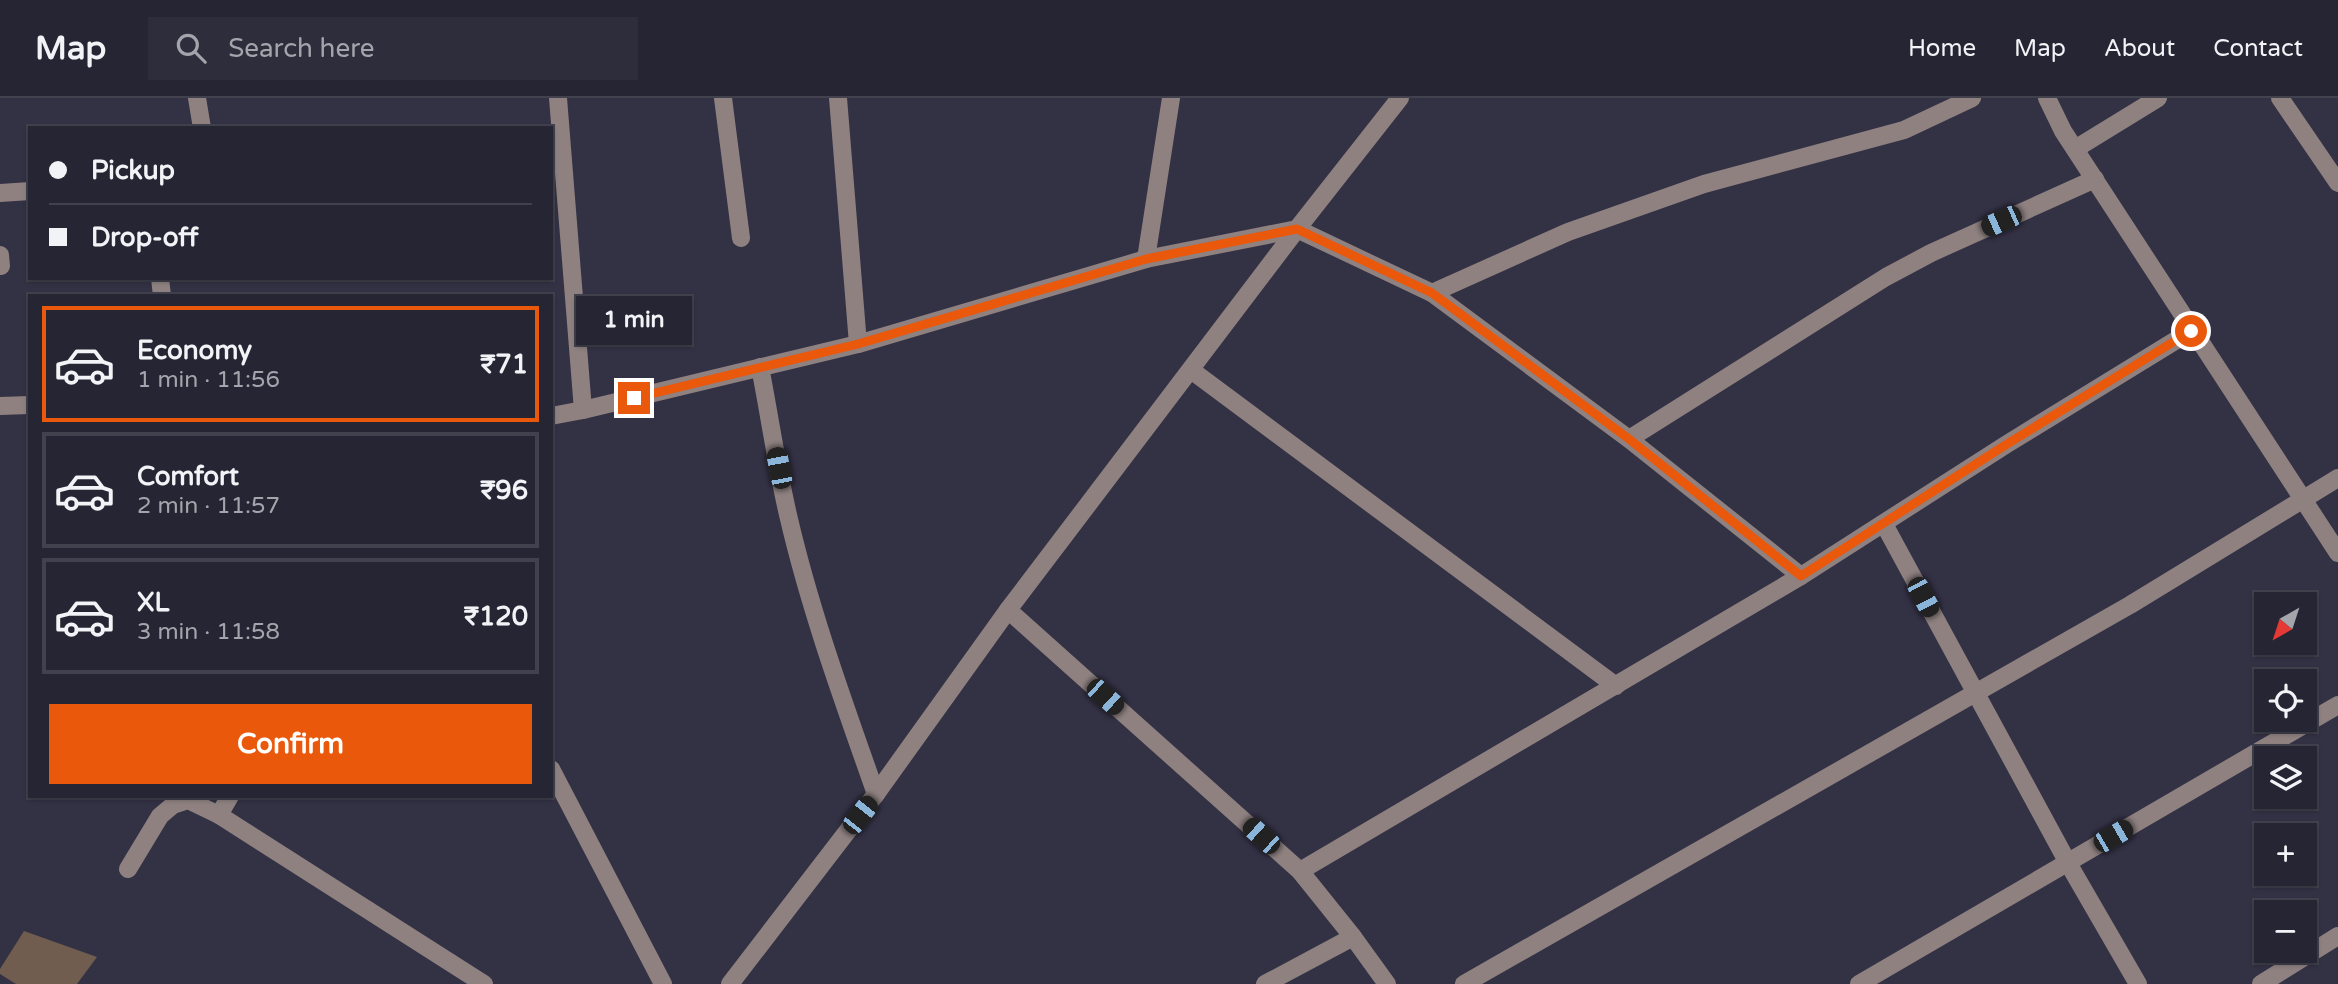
<!DOCTYPE html>
<meta charset="utf-8">
<style>
body{margin:0;font-family:"Varela Round",sans-serif;background:#2e2d3b;color:#f1f3f6;height:100vh;display:flex;flex-direction:column;font-size:26px;white-space:nowrap}
*{box-sizing:border-box;margin:0}
p{font-size:23px;color:#a4a5ac}
.icon{flex:none;width:38px;height:38px;fill:none;stroke:currentColor;stroke-width:2;stroke-linecap:round;stroke-linejoin:round}
.map{position:relative;flex:1;overflow:hidden}
.sheet{position:absolute;left:28px;top:196px;width:525px;height:504px;display:flex;flex-direction:column;background:#262533;border-radius:0px;box-shadow:0 2px 5px #0004,0 0 0 2px #42424e}
.sheet>*{flex:none}
.hud{position:absolute;left:28px;top:28px;width:525px;height:154px;border-radius:0px;box-shadow:0 2px 5px #0004,0 0 0 2px #42424e;display:grid;align-content:center;height:154px;padding:0 21px;background:#262533}
.needle{width:46px;rotate:219deg}
.buttons{position:absolute;left:2254px;top:494px;display:grid;gap:14px}
.buttons a{display:grid;place-items:center;width:63px;height:63px;border-radius:0px;background:#262533;box-shadow:0 2px 5px #0004,0 0 0 2px #42424e;font-size:35px}
.end{position:absolute;width:32px;height:32px;margin:-16px;border:9px solid #ea580c;background:#fff;box-shadow:0 0 0 4px #fff}
.from{border-radius:50%}
.bubble{position:absolute;height:49px;border-radius:0px;background:#262533;box-shadow:0 2px 5px #0004,0 0 0 2px #42424e;font-size:23px;font-weight:700;line-height:49px;text-align:center}
.car{position:absolute;width:21px;height:42px;margin:-21px -10px;border-radius:9px;box-shadow:0 0 5px 2px #0007;background:linear-gradient(#222 24%,#8ab4d8 0 40%,#222 0 76%,#8ab4d8 0 86%,#222 0)}
.hud b{display:flex;align-items:center;gap:24px;height:66px;font-size:26px}
.hud b+b{border-top:2px solid #42424e}
.hud i{width:18px;height:18px;background:#f1f3f6}
ul{padding:12px 0 0;list-style:none}
li{display:flex;align-items:center;gap:21px;height:116px;margin:0 14px 10px;padding:0 7px;border:4px solid #42424e;border-radius:0px}
li div{flex:1}
li b{display:block;font-size:26px}
li em{font-style:normal;font-weight:700}
li.current{border-color:#ea580c}
li>.icon{width:63px;height:63px;stroke-width:1.5}
.button{display:flex;gap:14px;margin-top:auto;padding:14px 21px}
.button a{flex:1;height:80px;border-radius:0px;background:#ea580c;color:#fff;font-size:28px;font-weight:700;line-height:80px;text-align:center}
header{display:flex;align-items:center;gap:42px;box-sizing:border-box;height:98px;padding:0 35px;background:#262533;border-bottom:2px solid #42424e}
header strong{font-size:33px}
nav{display:flex;gap:38px;margin-inline-start:auto;font-size:24px}
.search{width:490px;height:63px;background:#2e2d3b;display:flex;align-items:center;gap:18px;box-sizing:border-box;padding:0 24px;border-radius:0px;color:#a4a5ac;font-size:26px}
.map>svg:first-child{display:block}
.building{fill:#715d4f}
.lines{fill:none;stroke-linecap:round;stroke-linejoin:round}
.minor{stroke:#8e8180;stroke-width:18}
.route{stroke:#ea580c;stroke-width:9}
</style>
<header>
<strong>Map</strong>
<div class="search"><svg class="icon" aria-label="search" viewBox="0 0 24 24"><circle cx="10" cy="10" r="6"/><path d="M15 15l6 6"/></svg>Search here</div>
<nav><a>Home</a><a>Map</a><a>About</a><a>Contact</a></nav>
</header>
<div class="map">
<svg width="2338" height="886" viewBox="0 0 2338 886">
<rect width="100%" height="100%" fill="#333144"/>
<path class="building" d="M24,833L97,859L77,886H16L0,876V871Z"/>
<g class="lines">
<g class="minor">
<path d="M197,0L202,30"/>
<path d="M558,0L583,312"/>
<path d="M723,0L741,140"/>
<path d="M838,0L858,246"/>
<path d="M2047,0L2063,33L2338,455"/>
<path d="M2280,0L2338,85"/>
<path d="M2075,51L2158,0"/>
<path d="M0,95L30,93"/>
<path d="M0,157L1,168"/>
<path d="M1146,161L1171,0"/>
<path d="M160,180L162,198"/>
<path d="M1432,195L1568,134L1704,86L1904,32L1972,0"/>
<path d="M760,269C770,320 777,371 789,421C811,515 844,605 876,696"/>
<path d="M1191,272L1616,588"/>
<path d="M0,308L30,307"/>
<path d="M551,318L583,312L858,246L1146,161L1297,131L1432,195L1629,341L1801,478"/>
<path d="M1629,341L1886,179L1931,155L2095,81"/>
<path d="M1884,426L2068,765L2138,886"/>
<path d="M1008,512L1300,773L1353,839L1387,886"/>
<path d="M551,671L663,886"/>
<path d="M219,717L230,698"/>
<path d="M128,771L160,718L173,707L188,702L219,717L484,886"/>
<path d="M1300,773L1801,478L2007,346L2191,233"/>
<path d="M730,886L876,696L1008,512L1297,131L1400,0"/>
<path d="M1265,886L1353,839"/>
<path d="M1464,886L2130,507L2338,380"/>
<path d="M1859,886L2338,607"/>
<path d="M2261,886L2338,838"/>
</g>
</g>
<g class="lines">
<path class="route" d="M634,300L858,246L1146,161L1297,131L1432,195L1629,341L1801,478L2007,346L2191,233"/>
</g>
</svg>
<div class="buttons">
<a><svg class="needle" viewBox="-14 -14 28 28"><path d="M0-13l5 13h-10z" fill="#e53935"/><path d="M0 13l5-13h-10z" fill="#a4a5ac"/></svg></a>
<a><svg class="icon" aria-label="locate" viewBox="0 0 24 24"><circle cx="12" cy="12" r="6"/><path d="M12 2v4M12 18v4M2 12h4M18 12h4"/></svg></a>
<a><svg class="icon" aria-label="layers" viewBox="0 0 24 24"><path d="M12 4l9 5-9 5-9-5zM3 14l9 5 9-5"/></svg></a>
<a>+</a>
<a>−</a>
</div>
<i class="end from" style="left:2191px;top:233px"></i>
<i class="end" style="left:634px;top:300px"></i>
<div class="bubble" style="left:576px;top:198px;width:116px">1 min</div>
<i class="car" style="left:2001px;top:123px;rotate:246deg"></i>
<i class="car" style="left:779px;top:370px;rotate:349deg"></i>
<i class="car" style="left:1923px;top:499px;rotate:152deg"></i>
<i class="car" style="left:1105px;top:599px;rotate:132deg"></i>
<i class="car" style="left:860px;top:717px;rotate:38deg"></i>
<i class="car" style="left:1261px;top:738px;rotate:312deg"></i>
<i class="car" style="left:2113px;top:738px;rotate:60deg"></i>
<div class="hud">
<b><i class="from"></i>Pickup</b>
<b><i></i>Drop-off</b>
</div>
<section class="sheet">
<ul>
<li class="current"><svg class="icon" aria-label="car" viewBox="0 0 24 24"><path d="M5 17H2v-5l4-1 3-4h7l3 4 3 1v5h-3M9 17h6M6 11h13"/><circle cx="7" cy="17" r="2"/><circle cx="17" cy="17" r="2"/></svg><div><b>Economy</b><p>1 min · 11:56</p></div><em>₹71</em></li>
<li><svg class="icon" aria-label="car" viewBox="0 0 24 24"><path d="M5 17H2v-5l4-1 3-4h7l3 4 3 1v5h-3M9 17h6M6 11h13"/><circle cx="7" cy="17" r="2"/><circle cx="17" cy="17" r="2"/></svg><div><b>Comfort</b><p>2 min · 11:57</p></div><em>₹96</em></li>
<li><svg class="icon" aria-label="car" viewBox="0 0 24 24"><path d="M5 17H2v-5l4-1 3-4h7l3 4 3 1v5h-3M9 17h6M6 11h13"/><circle cx="7" cy="17" r="2"/><circle cx="17" cy="17" r="2"/></svg><div><b>XL</b><p>3 min · 11:58</p></div><em>₹120</em></li>
</ul>
<div class="button"><a>Confirm</a></div>
</section>
</div>
